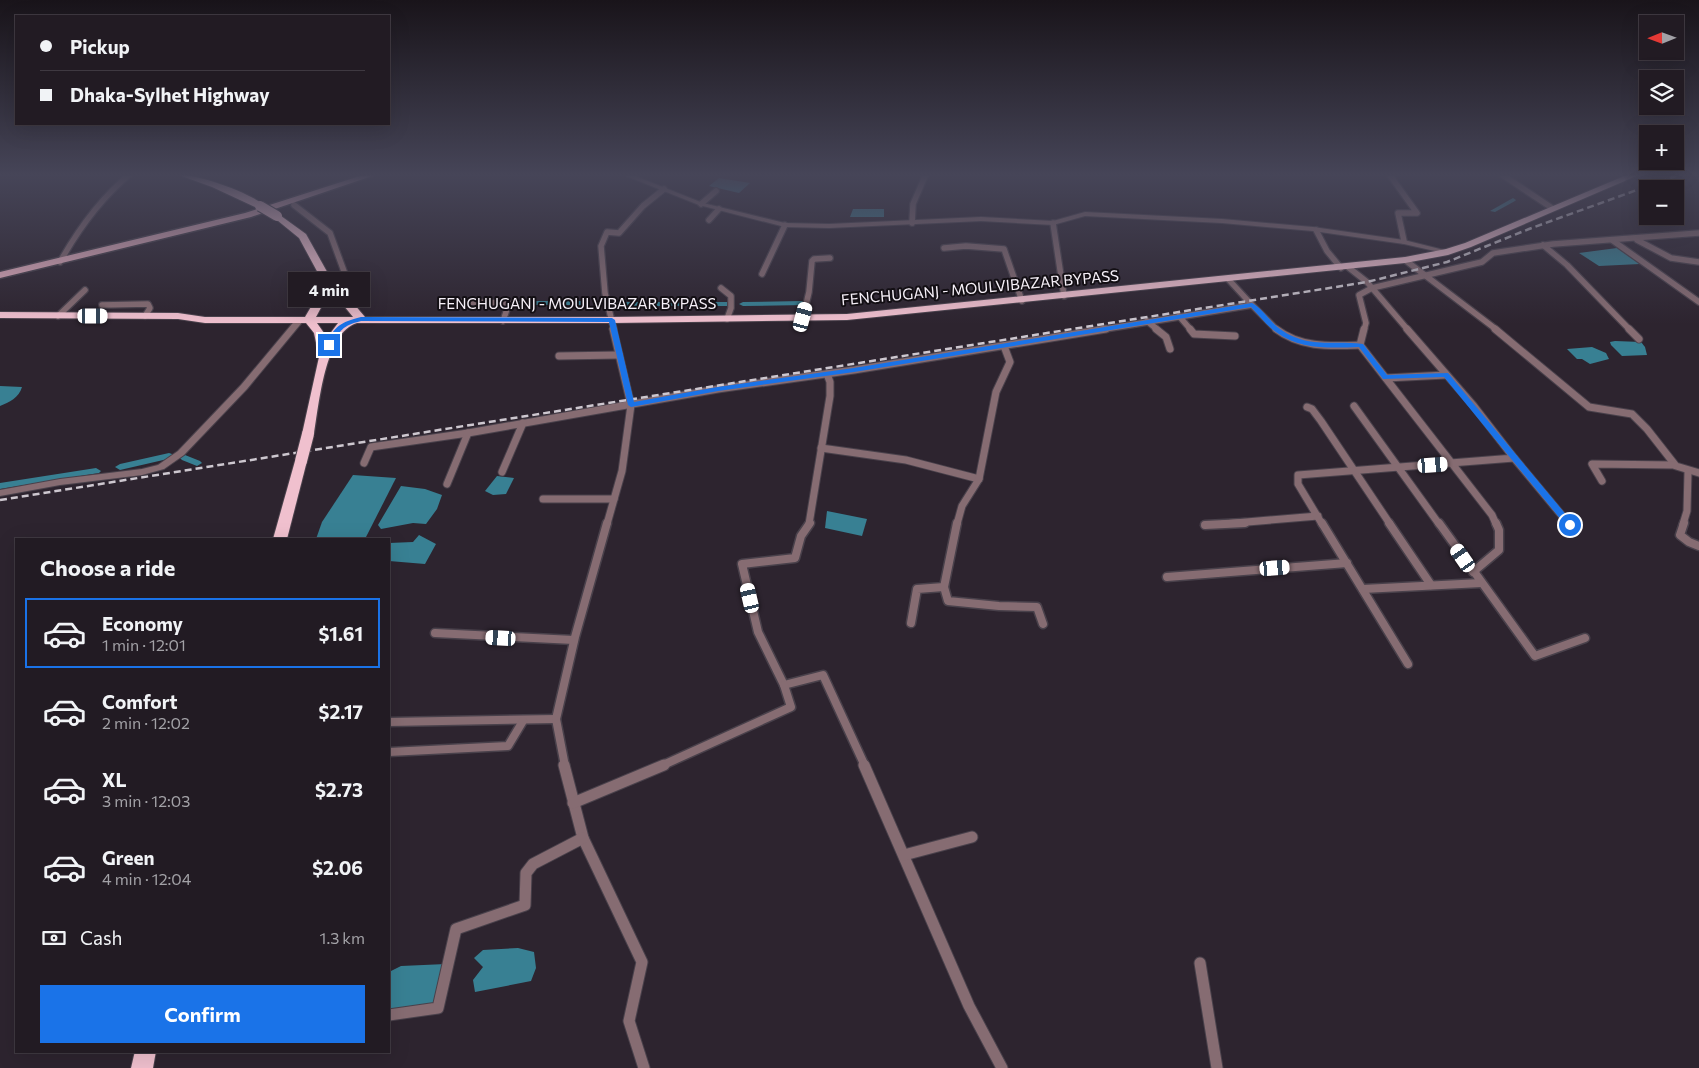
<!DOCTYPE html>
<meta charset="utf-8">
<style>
body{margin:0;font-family:Commissioner,sans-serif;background:#2a242b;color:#f1f3f6;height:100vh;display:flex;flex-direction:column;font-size:19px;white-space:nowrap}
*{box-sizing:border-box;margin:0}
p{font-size:16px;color:#a2a1a6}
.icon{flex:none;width:28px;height:28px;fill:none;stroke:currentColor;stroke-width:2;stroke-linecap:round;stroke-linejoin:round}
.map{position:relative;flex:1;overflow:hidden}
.side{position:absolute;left:15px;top:538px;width:375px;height:515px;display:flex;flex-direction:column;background:#221b23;border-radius:0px;box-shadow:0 5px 20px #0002,0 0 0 1px #3f3941}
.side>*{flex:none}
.top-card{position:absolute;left:15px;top:15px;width:375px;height:110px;border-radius:0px;box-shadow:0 5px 20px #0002,0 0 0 1px #3f3941;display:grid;align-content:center;height:110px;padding:0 25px;background:#221b23}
.needle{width:32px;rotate:269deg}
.fabs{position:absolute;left:1639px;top:15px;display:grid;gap:10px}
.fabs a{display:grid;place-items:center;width:45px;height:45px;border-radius:0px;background:#221b23;box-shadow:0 5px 20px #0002,0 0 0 1px #3f3941;font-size:25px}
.end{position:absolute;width:22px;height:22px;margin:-11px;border:6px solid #1a73e8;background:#fff;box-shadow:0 0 0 2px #fff}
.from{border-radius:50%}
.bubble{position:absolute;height:35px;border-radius:0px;background:#221b23;box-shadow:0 5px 20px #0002,0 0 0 1px #3f3941;font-size:16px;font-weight:700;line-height:35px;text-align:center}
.car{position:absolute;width:15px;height:30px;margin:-15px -8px;border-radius:6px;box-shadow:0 0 4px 1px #0007;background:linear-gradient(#fff 24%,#345 0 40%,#fff 0 76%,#345 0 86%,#fff 0)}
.top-card b{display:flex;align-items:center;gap:18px;height:48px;font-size:19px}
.top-card b+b{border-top:1px solid #3f3941}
.top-card i{width:12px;height:12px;background:#f1f3f6}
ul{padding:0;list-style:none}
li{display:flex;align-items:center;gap:15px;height:70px;margin:0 10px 8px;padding:0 15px;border:2px solid transparent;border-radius:0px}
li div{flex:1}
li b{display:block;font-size:19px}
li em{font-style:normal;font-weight:700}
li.current{border-color:#1a73e8}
li>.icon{width:45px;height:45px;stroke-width:1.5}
h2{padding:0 25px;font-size:22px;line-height:60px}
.pay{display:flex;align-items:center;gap:12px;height:55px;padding:0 25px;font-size:19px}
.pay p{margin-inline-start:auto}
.action{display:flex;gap:10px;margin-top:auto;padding:10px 25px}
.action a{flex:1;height:58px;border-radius:0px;background:#1a73e8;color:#fff;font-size:20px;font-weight:700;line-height:58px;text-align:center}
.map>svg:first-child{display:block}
.water{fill:#388093}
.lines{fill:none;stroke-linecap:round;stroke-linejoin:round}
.canal{fill:#388093;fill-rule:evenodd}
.minor-far3-casing{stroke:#49414b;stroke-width:8}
.minor-far2-casing{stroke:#49414b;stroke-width:9}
.minor-far1-casing{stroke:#49414b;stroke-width:11}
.minor-casing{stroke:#49414b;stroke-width:13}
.tertiary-casing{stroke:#49414b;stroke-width:2}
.primary-casing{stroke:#49414b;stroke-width:3}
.trunk-casing{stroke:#49414b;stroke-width:2}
.minor-far3{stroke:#866c72;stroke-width:5.5}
.minor-far2{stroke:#866c72;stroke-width:7}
.minor-far1{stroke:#866c72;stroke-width:8}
.minor{stroke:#866c72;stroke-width:11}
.tertiary{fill:#866c72;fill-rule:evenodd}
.primary{fill:#e5afbe;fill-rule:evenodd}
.trunk{fill:#f0c0ce;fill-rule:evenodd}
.rail{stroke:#cdc7cf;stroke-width:2.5;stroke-dasharray:7 4;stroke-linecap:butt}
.trunk-bridge-far1-casing{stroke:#49414b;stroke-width:12;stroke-linecap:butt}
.trunk-bridge-casing{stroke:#49414b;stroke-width:14;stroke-linecap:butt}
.trunk-bridge-far1{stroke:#f0c0ce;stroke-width:10}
.trunk-bridge{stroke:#f0c0ce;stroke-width:12}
.route{fill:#1a73e8}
.labels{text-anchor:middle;stroke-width:4;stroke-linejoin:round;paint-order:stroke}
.far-street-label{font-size:15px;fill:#f6f0f8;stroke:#130f14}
</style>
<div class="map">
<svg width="1699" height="1068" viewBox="0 0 1699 1068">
<rect width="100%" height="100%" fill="#2d242f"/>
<g class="water">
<path d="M719,178L750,183L739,193L709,186Z"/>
<path d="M853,209H884V217H850Z"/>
<path d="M1617,248L1640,264L1599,266L1579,253Z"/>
<path d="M1615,341L1641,342L1645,347L1647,355L1622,356L1611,345L1610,342Z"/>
<path d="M1592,347L1606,353L1609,359L1590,364L1582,359H1577L1567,349Z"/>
<path d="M0,386L22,387C19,398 9,402 0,406Z"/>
<path d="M353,475L396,478L365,539H316L322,522Z"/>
<path d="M497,476L514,478L506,494L493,495L485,491Z"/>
<path d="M401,486L425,489L442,495L437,509L426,524L413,523L381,529L378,525Z"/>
<path d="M827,511L867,519L862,536L825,528Z"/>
<path d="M419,535L436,544L425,564L389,561V543L413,542Z"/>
<path d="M518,948L534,952L536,968L531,981L475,992L473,980L483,967L474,958L483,950Z"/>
<path d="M446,964L437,1003L389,1011V972L401,966Z"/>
</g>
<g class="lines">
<g class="canal">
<path d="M1513,198L1516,200L1515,201L1495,212L1490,211Z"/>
<path d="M512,301H586L590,303L586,305H515L511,303Z"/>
<path d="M802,301H805V305L743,306L739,304L743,302Z"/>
<path d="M614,302H727L731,304L727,306H617L613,304Z"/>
<path d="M169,453L172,454L174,456L172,458L120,470L115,467L120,464Z"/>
<path d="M185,455L200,461L202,463L197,466L182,460L180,458L182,456Z"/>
<path d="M96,468L101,471L99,473L0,489V483Z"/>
</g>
<defs>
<g id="minor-far3">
<path d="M1389,174L1417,213H1398L1404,241"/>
<path d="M1501,174L1552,208"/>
<path d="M701,204L716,191"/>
<path d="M294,205L330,233L345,274L340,280L330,286"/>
<path d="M709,220L719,209"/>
<path d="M912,223L913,204L926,174"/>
<path d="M1053,223L1064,296"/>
<path d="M1316,230L1327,251L1341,268"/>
<path d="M1612,240L1699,302"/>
<path d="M1637,240L1671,258L1699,262"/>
<path d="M1543,245L1567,265L1630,330"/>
<path d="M944,248L966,246L1004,249L1022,301"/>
<path d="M1405,260L1497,330"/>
<path d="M60,262C79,228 100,199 130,174"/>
<path d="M1348,267L1367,282L1408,330"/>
<path d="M762,274L785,225"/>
<path d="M721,288L731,296V308L727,319"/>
<path d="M461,302L509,303L503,321"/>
<path d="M102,305L148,304L150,308L145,316"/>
<path d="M1252,305L1277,330"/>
<path d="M58,316L85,290"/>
<path d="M1179,316L1191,330"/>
<path d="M803,317L809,292L812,261L814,259L830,258"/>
<path d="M1147,321L1158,330"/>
<path d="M614,330L605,293L601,246L607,232L619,233L643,206L664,189"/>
<path d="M1099,330L1252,305L1229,280"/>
<path d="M1364,330L1366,323L1359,295L1372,288L1482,262L1493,253L1553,244L1699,233"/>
</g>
<g id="minor-far2">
<path d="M1156,329L1166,337L1170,349"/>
<path d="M1190,329L1194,334L1235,336"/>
<path d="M1276,329C1301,348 1330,346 1360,345"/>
<path d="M1364,329L1360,345L1492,515L1496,524"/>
<path d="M1495,329L1589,407L1632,414L1647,429L1676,466L1699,473"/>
<path d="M1629,329L1639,339"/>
<path d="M559,356L619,355"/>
<path d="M1386,378L1446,375"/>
<path d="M1354,406L1439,524"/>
<path d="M1307,407L1312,409L1321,421L1390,524"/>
<path d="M821,448L906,460L979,479"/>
<path d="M1514,458L1569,524"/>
<path d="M364,463L371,447L468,433L718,389L854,370L1106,329"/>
<path d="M502,472L523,423"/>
<path d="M1602,481L1592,464L1674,465"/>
<path d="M447,484L468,433"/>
<path d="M543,499H614"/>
<path d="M607,524L622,471L631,405L613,329"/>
<path d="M809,524L830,396V382L827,374"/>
<path d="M957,524L962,506L979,479L996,392L1010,362L1004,346"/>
<path d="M1223,524L1318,516"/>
<path d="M1322,524L1298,484V475L1514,458L1473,405L1407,329"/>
<path d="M1683,524L1687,511L1688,472"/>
</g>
<g id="minor-far1">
<path d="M810,523L801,536L795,558L742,564L758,632L784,685L823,675L865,766"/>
<path d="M1322,523L1408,664"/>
<path d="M1389,523L1431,585"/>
<path d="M1439,523L1535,656L1585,638"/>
<path d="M1568,523L1570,525"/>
<path d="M1684,523L1680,535L1689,542L1699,546"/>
<path d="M1205,525L1245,523"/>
<path d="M1473,572L1499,550V530L1496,523"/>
<path d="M1167,577L1347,563"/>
<path d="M944,587L948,601L999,606L1037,607L1043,624"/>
<path d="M1363,589L1481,583"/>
<path d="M911,623L917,589L944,587L957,523"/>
<path d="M435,633L574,640"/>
<path d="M389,722L556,719"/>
<path d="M389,752L508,746L523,721"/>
<path d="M565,766L556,719L575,637L607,523"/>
<path d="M661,766L791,707L784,685"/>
</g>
<g id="minor">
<path d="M564,765L583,838L642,962L629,1021L644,1068"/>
<path d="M864,765L969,1006L1002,1068"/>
<path d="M573,803L664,765"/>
<path d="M904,855L972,837"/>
<path d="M1200,963L1217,1068"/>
<path d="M389,1015L438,1008L456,929L525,905L526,873L533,864L583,838"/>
</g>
<g id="tertiary">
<path d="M621,174H630L703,203L785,223L829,224L981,217L1053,221L1085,212L1222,219L1313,227L1404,240L1452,252L1448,254L1404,244L1313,231L1222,223L1085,216L1053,225L981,221L829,228L785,227L699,205Z"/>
<path d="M297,318H303L304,320L247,389L184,455L164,469L142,475L60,485L0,496V490L60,479L142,469L158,465L178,451L241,385Z"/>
</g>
<path id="primary" d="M366,174H378L251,217L0,278V272L245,213Z"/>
<g id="trunk">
<path d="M176,174C196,174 250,192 265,206L263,208H257L212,187Z"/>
<path d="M1629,174H1641L1471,247L1448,255L1405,263L847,320L612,323H357C325,332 319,405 314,434L308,438L302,434L319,357L314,333L306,323H205L178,319L0,318V312L178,313L205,317H305L315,300L326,293L325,286L299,238L272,216L277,213L306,234L335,286L336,292L348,297L365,317H612L847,314L1405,257L1446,249L1465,243ZM332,298L340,301L353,317H316L323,304ZM317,323H338L326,339L324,333Z"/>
<path d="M301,457L307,461L287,539H273L295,461Z"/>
<path d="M135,1051H156L153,1068H131Z"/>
</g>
</defs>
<use href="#minor-far3" class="minor-far3-casing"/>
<use href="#minor-far2" class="minor-far2-casing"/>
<use href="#minor-far1" class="minor-far1-casing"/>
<use href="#minor" class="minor-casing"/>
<use href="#tertiary" class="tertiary-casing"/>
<use href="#primary" class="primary-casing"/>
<use href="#trunk" class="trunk-casing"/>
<use href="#minor-far3" class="minor-far3"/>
<use href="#minor-far2" class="minor-far2"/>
<use href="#minor-far1" class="minor-far1"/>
<use href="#minor" class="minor"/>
<use href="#tertiary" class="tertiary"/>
<use href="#primary" class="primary"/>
<use href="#trunk" class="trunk"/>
<path class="rail" d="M0,500L1367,282L1447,262L1529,229L1681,174"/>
<defs>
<path id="trunk-bridge-far1" d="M260,206L277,216"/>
<path id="trunk-bridge" d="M301,461L308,434"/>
</defs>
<use href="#trunk-bridge-far1" class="trunk-bridge-far1-casing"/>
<use href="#trunk-bridge" class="trunk-bridge-casing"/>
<use href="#trunk-bridge-far1" class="trunk-bridge-far1"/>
<use href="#trunk-bridge" class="trunk-bridge"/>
</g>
<linearGradient id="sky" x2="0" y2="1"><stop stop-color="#19141a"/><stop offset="0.54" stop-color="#464558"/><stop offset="1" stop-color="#464558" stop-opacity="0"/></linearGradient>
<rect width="1699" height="324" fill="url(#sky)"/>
<path class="route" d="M1252,303C1263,309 1270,322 1280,329C1308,349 1333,340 1363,344L1387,375L1448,373L1573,523V527H1567L1444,377L1383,379L1359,347C1330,348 1300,350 1276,332C1266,325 1259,315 1251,307L854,372L718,391L631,407L628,405L609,322L361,321C342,326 340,330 332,346L326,345C335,325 340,323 361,317L612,318L615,320L634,402L718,387L854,368Z"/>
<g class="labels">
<g class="far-street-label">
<text transform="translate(980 288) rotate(-5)" y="5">FENCHUGANJ - MOULVIBAZAR BYPASS</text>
<text x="577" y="309">FENCHUGANJ - MOULVIBAZAR BYPASS</text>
</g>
</g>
</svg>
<div class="fabs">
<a><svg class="needle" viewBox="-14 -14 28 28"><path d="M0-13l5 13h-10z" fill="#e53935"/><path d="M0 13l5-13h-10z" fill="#a2a1a6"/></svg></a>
<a><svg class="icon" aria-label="layers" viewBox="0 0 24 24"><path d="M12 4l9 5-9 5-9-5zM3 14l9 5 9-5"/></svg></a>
<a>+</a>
<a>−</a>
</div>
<i class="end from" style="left:1570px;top:525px"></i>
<i class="end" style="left:329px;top:345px"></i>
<div class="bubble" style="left:288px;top:272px;width:82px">4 min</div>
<i class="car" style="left:93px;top:316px;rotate:90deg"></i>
<i class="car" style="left:803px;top:317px;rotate:15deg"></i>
<i class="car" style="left:1433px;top:465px;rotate:86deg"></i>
<i class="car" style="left:1463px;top:558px;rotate:325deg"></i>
<i class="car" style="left:1275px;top:568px;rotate:86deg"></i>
<i class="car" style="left:750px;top:598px;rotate:347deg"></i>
<i class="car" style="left:501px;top:638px;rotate:273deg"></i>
<div class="top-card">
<b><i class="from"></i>Pickup</b>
<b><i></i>Dhaka-Sylhet Highway</b>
</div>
<section class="side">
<h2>Choose a ride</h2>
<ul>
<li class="current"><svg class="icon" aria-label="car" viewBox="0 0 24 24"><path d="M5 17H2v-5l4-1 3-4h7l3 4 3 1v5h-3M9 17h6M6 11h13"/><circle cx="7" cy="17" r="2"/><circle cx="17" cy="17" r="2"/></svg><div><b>Economy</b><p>1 min · 12:01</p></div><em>$1.61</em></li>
<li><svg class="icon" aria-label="car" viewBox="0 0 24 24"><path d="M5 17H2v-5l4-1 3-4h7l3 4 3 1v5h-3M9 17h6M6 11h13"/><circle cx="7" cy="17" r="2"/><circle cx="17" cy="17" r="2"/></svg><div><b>Comfort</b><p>2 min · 12:02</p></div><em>$2.17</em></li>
<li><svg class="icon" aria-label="car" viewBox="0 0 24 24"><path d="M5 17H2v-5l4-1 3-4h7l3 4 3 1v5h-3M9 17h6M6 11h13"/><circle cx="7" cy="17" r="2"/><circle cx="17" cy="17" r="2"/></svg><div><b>XL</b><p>3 min · 12:03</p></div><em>$2.73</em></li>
<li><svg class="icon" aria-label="car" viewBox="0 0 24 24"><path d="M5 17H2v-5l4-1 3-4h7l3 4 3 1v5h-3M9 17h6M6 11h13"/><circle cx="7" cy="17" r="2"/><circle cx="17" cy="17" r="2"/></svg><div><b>Green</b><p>4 min · 12:04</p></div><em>$2.06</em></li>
</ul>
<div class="pay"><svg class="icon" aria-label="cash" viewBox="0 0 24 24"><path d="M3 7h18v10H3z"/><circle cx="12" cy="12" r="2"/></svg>Cash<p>1.3 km</p></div>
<div class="action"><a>Confirm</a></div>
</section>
</div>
